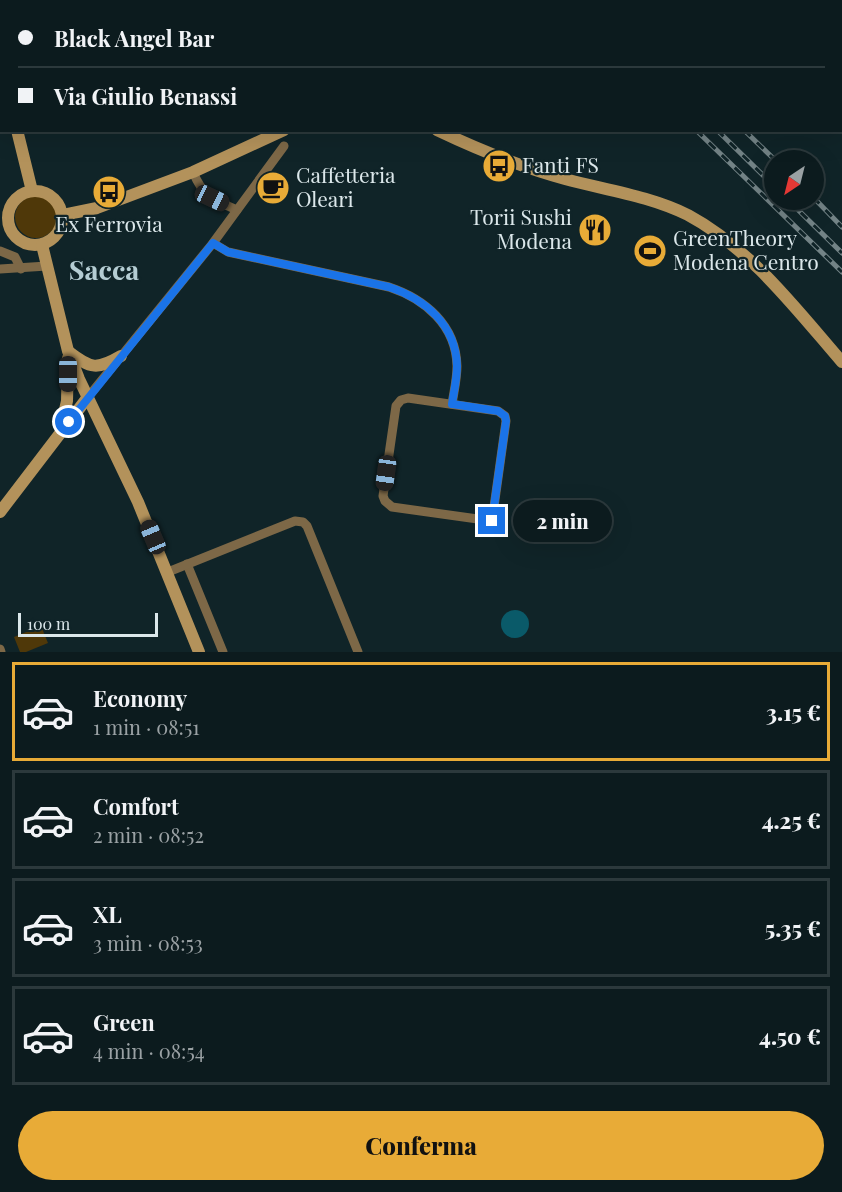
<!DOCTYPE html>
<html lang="it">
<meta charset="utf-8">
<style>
body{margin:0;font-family:"Playfair Display",serif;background:#152427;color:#f1f3f6;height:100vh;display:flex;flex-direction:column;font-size:22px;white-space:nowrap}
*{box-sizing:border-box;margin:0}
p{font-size:20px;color:#9aa1a4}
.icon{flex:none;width:33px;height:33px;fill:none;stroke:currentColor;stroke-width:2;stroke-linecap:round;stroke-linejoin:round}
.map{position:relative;height:652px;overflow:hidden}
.sheet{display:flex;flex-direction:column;background:#0c1b1e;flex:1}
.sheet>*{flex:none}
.hud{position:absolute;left:0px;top:0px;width:843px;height:132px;box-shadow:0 6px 24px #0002,0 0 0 2px #2c393c;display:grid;align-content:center;height:132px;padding:0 18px;background:#0c1b1e}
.needle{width:39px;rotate:215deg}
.controls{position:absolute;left:764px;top:150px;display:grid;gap:12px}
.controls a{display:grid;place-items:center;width:60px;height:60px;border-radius:50%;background:#0c1b1e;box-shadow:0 6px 24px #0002,0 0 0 2px #2c393c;font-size:30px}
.scale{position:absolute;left:18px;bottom:15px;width:140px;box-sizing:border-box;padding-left:6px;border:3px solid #dbe7ea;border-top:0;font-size:16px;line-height:21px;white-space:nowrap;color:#dbe7ea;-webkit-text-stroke:4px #102428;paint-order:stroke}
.end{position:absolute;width:27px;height:27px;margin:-14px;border:8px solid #1a73e8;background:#fff;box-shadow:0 0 0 3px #fff}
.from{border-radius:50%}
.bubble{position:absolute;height:42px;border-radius:21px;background:#0c1b1e;box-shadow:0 6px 24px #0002,0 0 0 2px #2c393c;font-size:20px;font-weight:800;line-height:42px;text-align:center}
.car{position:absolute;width:18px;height:36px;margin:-18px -9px;border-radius:8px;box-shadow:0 0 4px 2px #0007;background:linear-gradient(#222 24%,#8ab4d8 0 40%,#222 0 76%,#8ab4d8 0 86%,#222 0)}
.hud b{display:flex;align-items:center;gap:21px;height:57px;font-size:22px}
.hud b+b{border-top:2px solid #2c393c}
.hud i{width:15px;height:15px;background:#f1f3f6}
ul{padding:10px 0 0;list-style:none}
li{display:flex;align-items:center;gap:18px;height:99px;margin:0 12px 9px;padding:0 6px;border:3px solid #2c393c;border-radius:0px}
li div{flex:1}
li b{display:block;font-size:22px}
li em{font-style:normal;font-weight:800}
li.current{border-color:#e8ab37}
li>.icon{width:54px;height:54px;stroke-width:1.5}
.cta{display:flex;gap:12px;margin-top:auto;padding:12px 18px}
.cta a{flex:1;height:69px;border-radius:36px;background:#e8ab37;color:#111;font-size:24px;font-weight:800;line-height:69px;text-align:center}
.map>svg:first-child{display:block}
.green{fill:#4f3809}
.water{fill:#0a5a69}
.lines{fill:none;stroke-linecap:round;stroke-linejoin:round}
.street{stroke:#7d6847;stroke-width:9}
.secondary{stroke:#b3925b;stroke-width:12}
.rail-casing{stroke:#738386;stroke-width:5}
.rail{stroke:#102428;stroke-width:3;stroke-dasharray:9;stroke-linecap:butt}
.route{stroke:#1a73e8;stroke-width:8}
.labels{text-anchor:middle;stroke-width:4.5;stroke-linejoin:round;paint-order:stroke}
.poi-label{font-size:21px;fill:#dbe7ea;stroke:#102428;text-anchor:start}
.district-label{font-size:27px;font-weight:bold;fill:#b5cdd3;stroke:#102428}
</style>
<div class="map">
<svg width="842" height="652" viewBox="0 0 842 652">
<rect width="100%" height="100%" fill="#102428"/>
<g class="green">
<circle cx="36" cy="217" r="21"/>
<path d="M41,626L48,643L26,652H20L14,637Z"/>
</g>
<circle class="water" cx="515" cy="624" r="14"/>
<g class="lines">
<g class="street">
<path d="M193,172C204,198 213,199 237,210"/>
<path d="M213,243L228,252L389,287C425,299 456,325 457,366C457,379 454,391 452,404"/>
<path d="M0,251L15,257L21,269"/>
<path d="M0,269L47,266"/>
<path d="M88,397L213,243L284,146"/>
<path d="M408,398L498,411L505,416L506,421L492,521L392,507L385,501L383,496L396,406L401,400Z"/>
<path d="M187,564L223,652"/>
<path d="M168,572L295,521L303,522L307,526L358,652"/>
<path d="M0,649L1,652"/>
</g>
<g class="secondary">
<path d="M293,0L294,2"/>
<path d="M0,58L2,64"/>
<path d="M17,130L32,191"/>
<path d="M437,130C479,150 521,167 565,179C606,190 650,196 688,215C751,249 796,309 842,362"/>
<circle cx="35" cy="218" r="27"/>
<path d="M63,215L97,208L193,172L284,130"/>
<path d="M42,245L68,351L79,379L138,502L199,652"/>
<path d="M69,352C91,369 97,370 121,356"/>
<path d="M61,427L67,401L68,358"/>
<path d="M0,512L88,397"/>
</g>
<defs>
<g id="rail">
<path d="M560,0L562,2"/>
<path d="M582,0L583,2"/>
<path d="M610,0L611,2"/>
<path d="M696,130L842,272"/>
<path d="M717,130L774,186"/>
<path d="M744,130L775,160"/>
<path d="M813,197L842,227"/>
<path d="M788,200L842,253"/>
</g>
</defs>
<use href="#rail" class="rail-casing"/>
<use href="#rail" class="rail"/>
</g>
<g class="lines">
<path class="route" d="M69,422L213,243L228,252L389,287C425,299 456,325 457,366C457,379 454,391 452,404L498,411L505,416L506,421L492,521"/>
</g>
<defs>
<symbol id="bus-disc" viewBox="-11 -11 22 22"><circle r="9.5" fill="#e8ab37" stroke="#102428"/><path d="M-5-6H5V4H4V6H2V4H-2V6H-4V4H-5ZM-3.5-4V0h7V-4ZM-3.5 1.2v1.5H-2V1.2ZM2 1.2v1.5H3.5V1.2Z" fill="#111"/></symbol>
<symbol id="cafe-disc" viewBox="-11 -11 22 22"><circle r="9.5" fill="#e8ab37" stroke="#102428"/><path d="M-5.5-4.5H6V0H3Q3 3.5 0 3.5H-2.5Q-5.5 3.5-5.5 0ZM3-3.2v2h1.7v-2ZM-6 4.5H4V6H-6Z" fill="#111"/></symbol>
<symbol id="restaurant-disc" viewBox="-11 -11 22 22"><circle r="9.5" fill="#e8ab37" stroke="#102428"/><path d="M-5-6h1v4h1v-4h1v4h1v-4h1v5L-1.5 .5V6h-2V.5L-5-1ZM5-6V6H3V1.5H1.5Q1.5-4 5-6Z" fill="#111"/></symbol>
<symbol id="stadium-disc" viewBox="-11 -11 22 22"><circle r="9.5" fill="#e8ab37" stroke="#102428"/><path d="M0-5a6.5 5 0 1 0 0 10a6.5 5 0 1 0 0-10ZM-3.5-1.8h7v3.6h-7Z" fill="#111"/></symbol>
</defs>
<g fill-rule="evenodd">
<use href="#bus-disc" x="480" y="147" width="38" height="38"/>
<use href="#cafe-disc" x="254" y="169" width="38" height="38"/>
<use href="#bus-disc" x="90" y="173" width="38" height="38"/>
<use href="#restaurant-disc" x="576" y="211" width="38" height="38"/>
<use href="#stadium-disc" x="631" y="232" width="38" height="38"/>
</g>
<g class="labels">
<g class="poi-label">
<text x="522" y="173">Fanti FS</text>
<text x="296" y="183">Caffetteria<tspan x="296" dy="24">Oleari</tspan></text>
<text x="572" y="225" text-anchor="end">Torii Sushi<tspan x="572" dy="24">Modena</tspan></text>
<text x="109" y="232" text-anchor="middle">Ex Ferrovia</text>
<text x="673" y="246">GreenTheory<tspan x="673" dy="24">Modena Centro</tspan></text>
</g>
<g class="district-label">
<text x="104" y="280">Sacca</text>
</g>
</g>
</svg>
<div class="controls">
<a><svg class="needle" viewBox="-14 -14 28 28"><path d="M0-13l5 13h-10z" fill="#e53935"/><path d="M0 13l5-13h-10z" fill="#9aa1a4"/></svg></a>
</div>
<div class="scale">100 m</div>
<i class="end from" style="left:69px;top:422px"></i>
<i class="end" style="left:492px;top:521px"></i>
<div class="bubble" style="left:513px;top:500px;width:99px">2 min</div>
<i class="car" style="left:212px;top:198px;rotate:115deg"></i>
<i class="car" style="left:68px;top:374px;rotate:180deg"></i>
<i class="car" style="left:386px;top:473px;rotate:188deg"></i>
<i class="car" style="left:153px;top:537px;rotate:337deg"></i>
<div class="hud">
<b><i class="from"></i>Black Angel Bar</b>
<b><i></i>Via Giulio Benassi</b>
</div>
</div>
<section class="sheet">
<ul>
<li class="current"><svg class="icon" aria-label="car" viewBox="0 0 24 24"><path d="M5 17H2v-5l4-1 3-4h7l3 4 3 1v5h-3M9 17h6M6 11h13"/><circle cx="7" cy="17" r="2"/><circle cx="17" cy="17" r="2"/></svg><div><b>Economy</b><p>1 min · 08:51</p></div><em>3.15 €</em></li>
<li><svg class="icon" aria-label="car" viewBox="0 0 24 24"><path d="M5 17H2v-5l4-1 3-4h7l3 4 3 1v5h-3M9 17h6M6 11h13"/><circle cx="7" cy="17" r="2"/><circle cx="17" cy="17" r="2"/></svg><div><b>Comfort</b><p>2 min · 08:52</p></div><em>4.25 €</em></li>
<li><svg class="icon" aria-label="car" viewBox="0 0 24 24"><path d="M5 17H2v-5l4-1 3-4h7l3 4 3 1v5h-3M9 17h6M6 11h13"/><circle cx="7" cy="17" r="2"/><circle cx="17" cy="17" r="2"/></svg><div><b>XL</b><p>3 min · 08:53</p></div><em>5.35 €</em></li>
<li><svg class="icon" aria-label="car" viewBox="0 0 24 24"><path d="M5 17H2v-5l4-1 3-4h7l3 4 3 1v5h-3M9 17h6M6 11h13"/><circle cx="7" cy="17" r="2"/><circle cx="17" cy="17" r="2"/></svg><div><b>Green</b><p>4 min · 08:54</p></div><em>4.50 €</em></li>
</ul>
<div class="cta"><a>Conferma</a></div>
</section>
